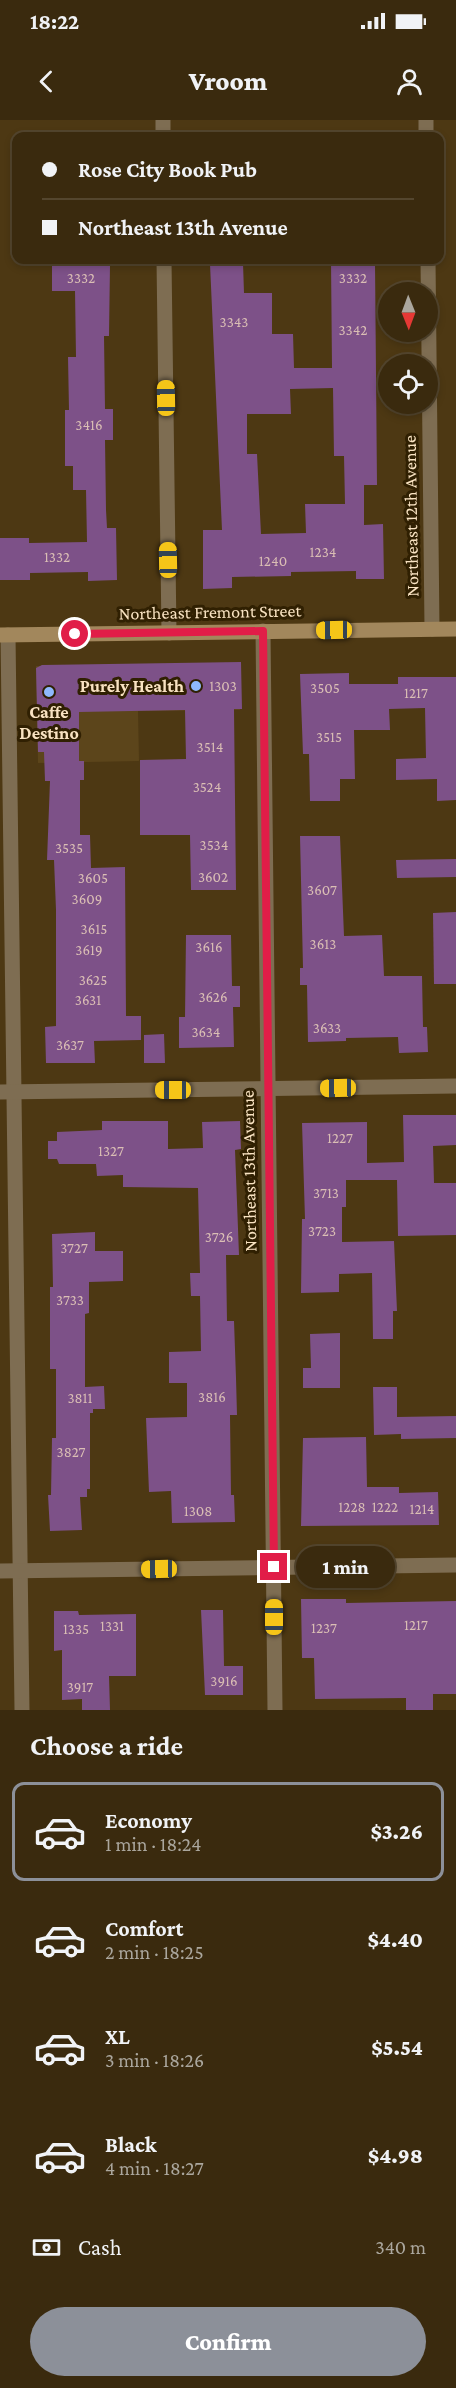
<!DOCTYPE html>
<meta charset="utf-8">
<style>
body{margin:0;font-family:"Crimson Pro",serif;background:#45361c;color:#f1f3f6;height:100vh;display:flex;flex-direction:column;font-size:22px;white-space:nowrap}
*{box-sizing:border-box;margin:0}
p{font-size:20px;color:#aba79e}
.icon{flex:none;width:33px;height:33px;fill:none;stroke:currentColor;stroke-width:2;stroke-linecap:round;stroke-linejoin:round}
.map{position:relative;height:1590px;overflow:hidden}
.panel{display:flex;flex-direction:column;background:#3a2a0e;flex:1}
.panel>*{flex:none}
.guide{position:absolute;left:12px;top:12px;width:432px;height:132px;border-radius:12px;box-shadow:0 3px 9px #0003,0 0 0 2px #54462e;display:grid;align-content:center;height:132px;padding:0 30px;background:#3a2a0e}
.needle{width:39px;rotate:179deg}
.fabs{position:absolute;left:378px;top:162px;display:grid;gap:12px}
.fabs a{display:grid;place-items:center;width:60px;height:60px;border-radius:50%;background:#3a2a0e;box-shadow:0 3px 9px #0003,0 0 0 2px #54462e;font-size:30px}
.end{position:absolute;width:27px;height:27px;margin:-14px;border:8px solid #e11d48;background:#fff;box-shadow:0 0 0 3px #fff}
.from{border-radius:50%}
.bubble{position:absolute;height:42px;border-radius:21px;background:#3a2a0e;box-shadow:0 3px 9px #0003,0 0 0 2px #54462e;font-size:20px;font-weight:800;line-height:42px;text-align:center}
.car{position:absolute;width:18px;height:36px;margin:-18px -9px;border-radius:8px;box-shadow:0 0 4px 2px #0007;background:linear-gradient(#f5c518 24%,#345 0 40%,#f5c518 0 76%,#345 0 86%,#f5c518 0)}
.guide b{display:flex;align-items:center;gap:21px;height:57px;font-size:22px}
.guide b+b{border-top:2px solid #54462e}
.guide i{width:15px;height:15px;background:#f1f3f6}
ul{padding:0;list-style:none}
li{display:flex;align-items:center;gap:18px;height:99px;margin:0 12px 9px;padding:0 18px;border:3px solid transparent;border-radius:12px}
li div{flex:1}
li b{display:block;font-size:22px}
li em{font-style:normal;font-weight:800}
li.current{border-color:#8c9099}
li>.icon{width:54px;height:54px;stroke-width:1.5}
h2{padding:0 30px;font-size:27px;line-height:72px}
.pay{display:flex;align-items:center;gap:15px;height:66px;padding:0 30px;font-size:22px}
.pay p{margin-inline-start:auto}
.action{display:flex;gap:12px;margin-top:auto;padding:12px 30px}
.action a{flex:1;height:69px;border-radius:36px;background:#8c9099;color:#fff;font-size:24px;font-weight:800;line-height:69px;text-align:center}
.status{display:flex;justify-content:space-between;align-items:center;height:42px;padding:0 30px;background:#3a2a0e;direction:ltr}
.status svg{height:16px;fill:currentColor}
header{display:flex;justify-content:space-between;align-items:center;height:78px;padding:0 30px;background:#3a2a0e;font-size:27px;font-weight:800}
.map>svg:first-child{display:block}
.built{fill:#5c451b}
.building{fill:#7d5188;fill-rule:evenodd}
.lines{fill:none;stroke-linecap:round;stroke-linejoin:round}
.minor{stroke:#7e6d52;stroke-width:15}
.secondary{stroke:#a2875c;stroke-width:15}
.route{stroke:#e11d48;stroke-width:8}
.poi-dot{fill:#8eb9fc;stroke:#302002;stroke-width:2}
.labels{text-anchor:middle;stroke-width:6;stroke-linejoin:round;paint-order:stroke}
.number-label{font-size:15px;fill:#dabeb4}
.street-label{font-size:18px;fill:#f9e3c2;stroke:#302002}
.poi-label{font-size:18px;font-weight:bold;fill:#f9e3c2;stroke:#302002;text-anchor:end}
</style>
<div class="status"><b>18:22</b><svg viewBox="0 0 49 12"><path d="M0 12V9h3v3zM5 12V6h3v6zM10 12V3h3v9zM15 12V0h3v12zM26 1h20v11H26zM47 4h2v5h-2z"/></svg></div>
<header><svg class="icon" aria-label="back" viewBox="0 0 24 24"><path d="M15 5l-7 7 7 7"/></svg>Vroom<svg class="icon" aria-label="person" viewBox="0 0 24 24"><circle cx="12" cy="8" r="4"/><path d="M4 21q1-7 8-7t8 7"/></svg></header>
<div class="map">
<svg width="456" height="1590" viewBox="0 0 456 1590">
<rect width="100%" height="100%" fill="#4d3813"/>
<path class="built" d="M239,544L240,590L138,591L139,641L38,643L36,546Z"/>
<g class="building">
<path d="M354,140V143H375L377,365H364V405L383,404L384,459H356V451L291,452V456L232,457V468L203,469V410H222L210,144L243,143L244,173H272V214H293L294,248H332L331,141ZM333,268L334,336H344L345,384H305L306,413L261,414L257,334H247V294H291L290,269Z"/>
<path d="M52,145H110L109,216H104L105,289H113V320H105L106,390L107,408H116L117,460L88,461V452L30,453V460H0V418H29V423L87,422L86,370H73V346H65V290H69L68,237H76L75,171H52Z"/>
<path d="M241,542L242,589H234L236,770H191L190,715H140V640L186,639L185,590L79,592V641H84V660H80V715H90L91,748L125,747L126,896H141V920L94,921L95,943H46L45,907L56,906V790L54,740H47L50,661H45L44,632H38L36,548L42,545Z"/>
<path d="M349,553V564H398V557H456V680L437,681V659L396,660V639L426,638L425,588L389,589L390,610H354L355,659H340V681H310L309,634H303L300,554Z"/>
<path d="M300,716H340L344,816L382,815L384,856H422L423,907H427L428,932L399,933L398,917L346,918V921L308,922L307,865H300V848H303Z"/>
<path d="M456,739V757L397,758L396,740Z"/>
<path d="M456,792V864H434L433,793Z"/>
<path d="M186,815H231L232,866H240V887H233L234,927L179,928V897H185Z"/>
<path d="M164,914L165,943H144V915Z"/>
<path d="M403,995H456V1025L433,1026L434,1063H456V1115L398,1116L397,1060H346V1087H342V1122L394,1121L397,1191H393V1219H373L372,1153L339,1154V1172L301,1173L302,1099H305L302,1003L367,1002V1043L404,1042Z"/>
<path d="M102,1001H168V1029L203,1028L202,1002L240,1001L241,1029L235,1030L239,1135H226L227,1201H234L236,1258L237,1295H230L231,1375H234L235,1402L172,1403L171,1371L149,1372L146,1298L187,1297V1263H169V1232L201,1231L200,1176H191L190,1153H200L198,1068L123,1067V1055L97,1056L96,1044H59L57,1039H48V1021H57V1012L102,1010Z"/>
<path d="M95,1112V1131H123V1161L89,1162V1193L85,1194V1267L104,1266L105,1289H93V1293H90V1369H87V1377H80L82,1410L50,1411L48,1375H51L52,1318H56V1249H50V1167H53L52,1114Z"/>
<path d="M340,1213V1268H303V1248H311L310,1214Z"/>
<path d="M373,1267H397V1297L456,1296V1318L401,1319V1314L374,1315Z"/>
<path d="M366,1317L367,1367H399V1373L438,1372L439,1405L301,1406L303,1318Z"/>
<path d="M301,1479H346V1483L456,1481V1574H433V1590H406V1578L315,1579L314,1538H302Z"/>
<path d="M201,1490H223L224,1546H243V1575H205Z"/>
<path d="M54,1491H78L79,1495L136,1494V1556H109L110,1590H82V1579L62,1580V1530L54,1531Z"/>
</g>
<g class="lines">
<g class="minor">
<path d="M163,0V16"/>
<path d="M426,0V16"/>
<path d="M164,140L169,513"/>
<path d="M428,140L432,509"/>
<path d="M263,511L275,1590"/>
<path d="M8,515L22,1590"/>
<path d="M0,972L456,966"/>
<path d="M0,1451L456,1445"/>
</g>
<path class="secondary" d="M0,515L456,509"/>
</g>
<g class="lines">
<path class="route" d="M75,514L263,511L274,1447"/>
</g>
<g class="poi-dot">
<circle cx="196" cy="566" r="6"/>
<circle cx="49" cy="572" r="6"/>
</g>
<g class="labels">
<g class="number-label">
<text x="81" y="163">3332</text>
<text x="353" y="163">3332</text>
<text x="234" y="207">3343</text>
<text x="353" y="215">3342</text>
<text x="89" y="310">3416</text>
<text x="323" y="437">1234</text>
<text x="57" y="442">1332</text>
<text x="273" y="446">1240</text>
<text x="223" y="571">1303</text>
<text x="325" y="573">3505</text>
<text x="416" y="578">1217</text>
<text x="329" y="622">3515</text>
<text x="210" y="632">3514</text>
<text x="207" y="672">3524</text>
<text x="214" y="730">3534</text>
<text x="69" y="733">3535</text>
<text x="213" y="762">3602</text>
<text x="93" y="763">3605</text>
<text x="322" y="775">3607</text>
<text x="87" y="784">3609</text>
<text x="94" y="814">3615</text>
<text x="323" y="829">3613</text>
<text x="209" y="832">3616</text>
<text x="89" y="835">3619</text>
<text x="93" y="865">3625</text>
<text x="213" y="882">3626</text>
<text x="88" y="885">3631</text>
<text x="327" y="913">3633</text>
<text x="206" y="917">3634</text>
<text x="70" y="930">3637</text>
<text x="340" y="1023">1227</text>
<text x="111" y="1036">1327</text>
<text x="326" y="1078">3713</text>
<text x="322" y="1116">3723</text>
<text x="219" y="1122">3726</text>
<text x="74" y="1133">3727</text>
<text x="70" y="1185">3733</text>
<text x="212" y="1282">3816</text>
<text x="80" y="1283">3811</text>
<text x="71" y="1337">3827</text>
<text x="352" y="1392">1228</text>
<text x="385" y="1392">1222</text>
<text x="422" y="1394">1214</text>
<text x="198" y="1396">1308</text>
<text x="416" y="1510">1217</text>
<text x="112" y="1511">1331</text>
<text x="324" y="1513">1237</text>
<text x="76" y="1514">1335</text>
<text x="224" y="1566">3916</text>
<text x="80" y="1572">3917</text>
</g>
<g class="street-label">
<text transform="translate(411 396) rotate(-91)" y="6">Northeast 12th Avenue</text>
<text transform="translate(210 492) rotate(-1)" y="6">Northeast Fremont Street</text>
<text transform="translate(249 1051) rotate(-91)" y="6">Northeast 13th Avenue</text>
</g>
<g class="poi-label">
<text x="184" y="572">Purely Health</text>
<text x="49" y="598" text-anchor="middle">Caffe<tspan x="49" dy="21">Destino</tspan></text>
</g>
</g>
</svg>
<div class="fabs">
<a><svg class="needle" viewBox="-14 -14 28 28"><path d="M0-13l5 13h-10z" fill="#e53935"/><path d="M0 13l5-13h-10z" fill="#aba79e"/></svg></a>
<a><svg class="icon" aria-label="locate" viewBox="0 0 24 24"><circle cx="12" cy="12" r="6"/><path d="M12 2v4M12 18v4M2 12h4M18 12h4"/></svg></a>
</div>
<i class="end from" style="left:75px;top:514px"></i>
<i class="end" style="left:274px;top:1447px"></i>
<div class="bubble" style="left:296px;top:1426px;width:99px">1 min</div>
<i class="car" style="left:166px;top:278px;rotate:359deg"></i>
<i class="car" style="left:168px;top:440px;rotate:359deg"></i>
<i class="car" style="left:334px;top:510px;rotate:269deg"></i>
<i class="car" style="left:338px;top:968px;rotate:269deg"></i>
<i class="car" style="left:173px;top:970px;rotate:270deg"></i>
<i class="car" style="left:159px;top:1449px;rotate:269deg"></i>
<i class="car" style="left:274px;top:1497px;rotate:0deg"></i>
<div class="guide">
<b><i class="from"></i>Rose City Book Pub</b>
<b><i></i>Northeast 13th Avenue</b>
</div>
</div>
<section class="panel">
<h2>Choose a ride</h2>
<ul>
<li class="current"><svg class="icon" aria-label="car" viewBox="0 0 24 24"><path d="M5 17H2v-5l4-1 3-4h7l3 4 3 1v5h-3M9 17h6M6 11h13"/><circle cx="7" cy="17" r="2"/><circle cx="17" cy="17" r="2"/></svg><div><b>Economy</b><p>1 min · 18:24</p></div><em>$3.26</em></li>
<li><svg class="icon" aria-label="car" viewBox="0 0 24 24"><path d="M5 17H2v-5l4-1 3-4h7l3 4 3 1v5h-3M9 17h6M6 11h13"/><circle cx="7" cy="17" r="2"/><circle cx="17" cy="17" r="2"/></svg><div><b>Comfort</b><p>2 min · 18:25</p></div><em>$4.40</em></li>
<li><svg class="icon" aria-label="car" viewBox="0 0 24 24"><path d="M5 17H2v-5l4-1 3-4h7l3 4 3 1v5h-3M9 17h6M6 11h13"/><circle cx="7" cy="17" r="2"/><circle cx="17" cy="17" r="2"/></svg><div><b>XL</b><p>3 min · 18:26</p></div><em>$5.54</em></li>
<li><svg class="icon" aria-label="car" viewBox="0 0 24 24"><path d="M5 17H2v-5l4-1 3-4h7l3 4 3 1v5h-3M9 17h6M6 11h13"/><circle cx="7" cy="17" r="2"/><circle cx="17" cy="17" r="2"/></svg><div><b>Black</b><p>4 min · 18:27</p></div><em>$4.98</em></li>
</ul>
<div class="pay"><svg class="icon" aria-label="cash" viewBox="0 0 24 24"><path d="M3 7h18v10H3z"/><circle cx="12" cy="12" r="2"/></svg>Cash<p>340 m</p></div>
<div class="action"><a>Confirm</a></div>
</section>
